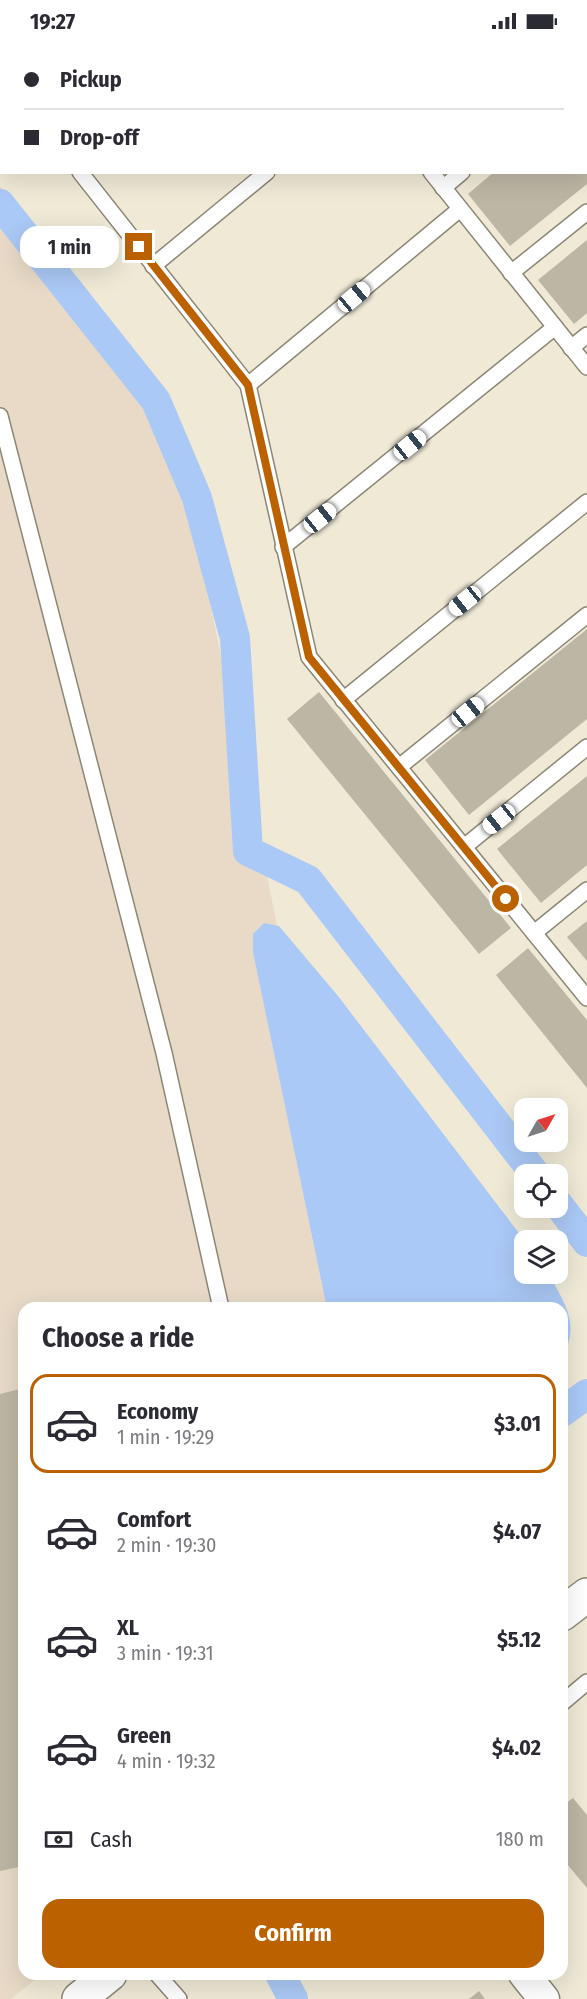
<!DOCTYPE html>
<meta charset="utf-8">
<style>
body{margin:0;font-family:"Fira Sans Condensed",sans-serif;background:#f2f2f3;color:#2b2b33;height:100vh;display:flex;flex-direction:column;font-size:22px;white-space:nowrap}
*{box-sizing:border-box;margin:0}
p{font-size:20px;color:#7c7c81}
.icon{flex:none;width:33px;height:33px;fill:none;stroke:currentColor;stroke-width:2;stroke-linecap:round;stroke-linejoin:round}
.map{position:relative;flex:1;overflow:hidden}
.sheet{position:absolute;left:18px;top:1260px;width:550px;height:678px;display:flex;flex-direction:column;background:#fff;border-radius:18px;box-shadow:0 6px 24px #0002}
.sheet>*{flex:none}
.guide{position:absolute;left:0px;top:0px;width:588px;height:132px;box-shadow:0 6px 24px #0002;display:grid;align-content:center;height:132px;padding:0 24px;background:#fff}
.needle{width:39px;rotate:51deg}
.buttons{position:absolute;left:514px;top:1056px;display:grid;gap:12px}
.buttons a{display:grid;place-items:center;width:54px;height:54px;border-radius:12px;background:#fff;box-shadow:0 6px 24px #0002;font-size:30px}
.end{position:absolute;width:27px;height:27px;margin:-14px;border:8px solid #bb6100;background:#fff;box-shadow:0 0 0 3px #fff}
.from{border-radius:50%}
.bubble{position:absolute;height:42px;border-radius:18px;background:#fff;box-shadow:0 6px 24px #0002;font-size:20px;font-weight:700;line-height:42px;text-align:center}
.car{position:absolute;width:18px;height:36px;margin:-18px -9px;border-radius:8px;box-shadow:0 0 4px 2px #0007;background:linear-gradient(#fff 24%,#345 0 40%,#fff 0 76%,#345 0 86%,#fff 0)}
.guide b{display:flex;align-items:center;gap:21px;height:57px;font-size:22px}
.guide b+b{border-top:2px solid #e1e1e2}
.guide i{width:15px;height:15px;background:#2b2b33}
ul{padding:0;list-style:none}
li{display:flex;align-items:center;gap:18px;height:99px;margin:0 12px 9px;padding:0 12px;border:3px solid transparent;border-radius:18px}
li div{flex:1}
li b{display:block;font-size:22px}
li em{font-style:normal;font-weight:700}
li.active{border-color:#bb6100}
li>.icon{width:54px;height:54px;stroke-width:1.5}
h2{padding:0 24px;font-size:27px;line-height:72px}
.pay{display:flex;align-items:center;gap:15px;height:66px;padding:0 24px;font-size:22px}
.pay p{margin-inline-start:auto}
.primary-button{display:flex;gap:12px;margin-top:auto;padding:12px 24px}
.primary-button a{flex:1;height:69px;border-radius:18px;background:#bb6100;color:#fff;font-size:24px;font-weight:700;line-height:69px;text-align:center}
.status{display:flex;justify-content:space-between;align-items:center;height:42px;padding:0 30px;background:#fff;direction:ltr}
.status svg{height:16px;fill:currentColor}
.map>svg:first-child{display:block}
.commercial{fill:#e8dac7}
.water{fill:#abc9f6}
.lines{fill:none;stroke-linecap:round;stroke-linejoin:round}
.canal{stroke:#abc9f6;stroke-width:30}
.building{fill:#bcb6a4}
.lane-casing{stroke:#8c8675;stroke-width:18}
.street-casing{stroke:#8c8675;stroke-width:33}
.secondary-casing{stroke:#8c8675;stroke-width:36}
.lane{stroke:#fff;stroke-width:15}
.street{stroke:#fff;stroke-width:30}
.secondary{stroke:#fff;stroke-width:33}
.route{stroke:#bb6100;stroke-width:8}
</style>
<div class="status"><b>19:27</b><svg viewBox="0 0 49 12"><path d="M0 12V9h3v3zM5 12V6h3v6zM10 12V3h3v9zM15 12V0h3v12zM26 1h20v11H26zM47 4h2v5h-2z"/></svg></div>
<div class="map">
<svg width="587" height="1957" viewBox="0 0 587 1957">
<rect width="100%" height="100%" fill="#efe9d6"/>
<path class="commercial" d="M0,144L167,355L357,1266H24V1932H42L11,1957H0Z"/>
<path class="water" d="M264,881L279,884L338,954L525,1199V1232H549C565,1263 580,1280 563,1315L562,1266H327L253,910V892Z"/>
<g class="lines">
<g class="canal">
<path d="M0,162L156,359L197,456L235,596L248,809L308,838L535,1132"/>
<path d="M558,1162L587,1200"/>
<path d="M562,1370L587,1352"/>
<path d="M280,1932L293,1957"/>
</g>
</g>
<g class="building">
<path d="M494,130H587V142L510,204L468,152Z"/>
<path d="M587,198V271L574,282L538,238Z"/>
<path d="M587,587V677L469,773L425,718Z"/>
<path d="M319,650L511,886L479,912L287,677Z"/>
<path d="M587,734V823L541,861L497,807Z"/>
<path d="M587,879V919L567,895Z"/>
<path d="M528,906L587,978V1046L496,933Z"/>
<path d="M24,1346V1824L0,1829V1352Z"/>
<path d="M573,1756L587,1773V1846L562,1816V1764Z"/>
<path d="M479,1949L485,1957H469Z"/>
</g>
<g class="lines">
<defs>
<g id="lane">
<path d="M325,0L326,2"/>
<path d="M210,2L212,0"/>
<path d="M426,2L428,0"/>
<path d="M0,27L2,29"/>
<path d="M586,29H587"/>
<path d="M80,130L248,343L309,615L587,956"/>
<path d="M431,130L587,325"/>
<path d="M443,146L462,130"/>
<path d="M153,224L267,130"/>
<path d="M511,231L587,170"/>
<path d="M571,306L587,293"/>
<path d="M248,343L460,167"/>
<path d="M0,374L164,1011L221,1266"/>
<path d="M283,505L555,285"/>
<path d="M343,658L587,460"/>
<path d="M399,725L587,573"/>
<path d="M464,805L587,705"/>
<path d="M534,891L587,848"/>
<path d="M562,1661L587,1640"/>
<path d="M157,1932L179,1957"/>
</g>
<path id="street" d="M524,1932L544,1957"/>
<g id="secondary">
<path d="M562,1572L587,1553"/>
<path d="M79,1957L110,1932"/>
</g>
</defs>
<use href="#lane" class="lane-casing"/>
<use href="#street" class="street-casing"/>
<use href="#secondary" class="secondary-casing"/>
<use href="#lane" class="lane"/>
<use href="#street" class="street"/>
<use href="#secondary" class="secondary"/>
</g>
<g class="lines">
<path class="route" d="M139,205L248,343L309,615L506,857"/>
</g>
</svg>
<div class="buttons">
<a><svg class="needle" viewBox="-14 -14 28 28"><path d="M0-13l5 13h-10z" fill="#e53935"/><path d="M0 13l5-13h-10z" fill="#7c7c81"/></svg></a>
<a><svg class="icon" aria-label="locate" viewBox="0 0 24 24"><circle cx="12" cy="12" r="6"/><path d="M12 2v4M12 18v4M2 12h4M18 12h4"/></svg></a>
<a><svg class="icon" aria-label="layers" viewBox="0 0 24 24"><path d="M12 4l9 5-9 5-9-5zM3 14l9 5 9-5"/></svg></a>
</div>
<i class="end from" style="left:506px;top:857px"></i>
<i class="end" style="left:139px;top:205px"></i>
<div class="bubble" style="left:20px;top:184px;width:99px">1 min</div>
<i class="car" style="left:354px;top:255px;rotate:50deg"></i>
<i class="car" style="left:410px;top:403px;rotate:51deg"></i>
<i class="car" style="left:320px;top:476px;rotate:51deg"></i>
<i class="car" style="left:465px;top:559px;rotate:231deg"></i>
<i class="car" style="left:468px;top:670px;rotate:51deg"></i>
<i class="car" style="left:499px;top:777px;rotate:231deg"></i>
<div class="guide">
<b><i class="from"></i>Pickup</b>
<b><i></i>Drop-off</b>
</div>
<section class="sheet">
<h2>Choose a ride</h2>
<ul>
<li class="active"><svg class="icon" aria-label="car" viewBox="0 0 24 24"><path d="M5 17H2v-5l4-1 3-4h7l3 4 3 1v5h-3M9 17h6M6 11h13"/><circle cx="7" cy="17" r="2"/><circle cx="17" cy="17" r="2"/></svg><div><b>Economy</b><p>1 min · 19:29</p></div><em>$3.01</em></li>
<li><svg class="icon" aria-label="car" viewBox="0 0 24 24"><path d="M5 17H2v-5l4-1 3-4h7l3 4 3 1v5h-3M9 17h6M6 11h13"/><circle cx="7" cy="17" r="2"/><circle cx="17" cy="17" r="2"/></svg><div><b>Comfort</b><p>2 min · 19:30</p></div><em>$4.07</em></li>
<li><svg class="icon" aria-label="car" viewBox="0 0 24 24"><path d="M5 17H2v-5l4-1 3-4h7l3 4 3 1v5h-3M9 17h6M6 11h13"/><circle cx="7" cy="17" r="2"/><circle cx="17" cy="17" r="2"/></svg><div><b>XL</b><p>3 min · 19:31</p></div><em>$5.12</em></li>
<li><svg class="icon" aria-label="car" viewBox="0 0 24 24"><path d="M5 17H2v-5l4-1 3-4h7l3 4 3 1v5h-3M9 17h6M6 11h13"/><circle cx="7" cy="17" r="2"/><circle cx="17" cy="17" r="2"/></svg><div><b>Green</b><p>4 min · 19:32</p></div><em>$4.02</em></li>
</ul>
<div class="pay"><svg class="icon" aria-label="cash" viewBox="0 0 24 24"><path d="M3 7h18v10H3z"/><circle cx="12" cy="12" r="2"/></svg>Cash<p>180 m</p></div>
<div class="primary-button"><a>Confirm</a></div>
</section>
</div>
